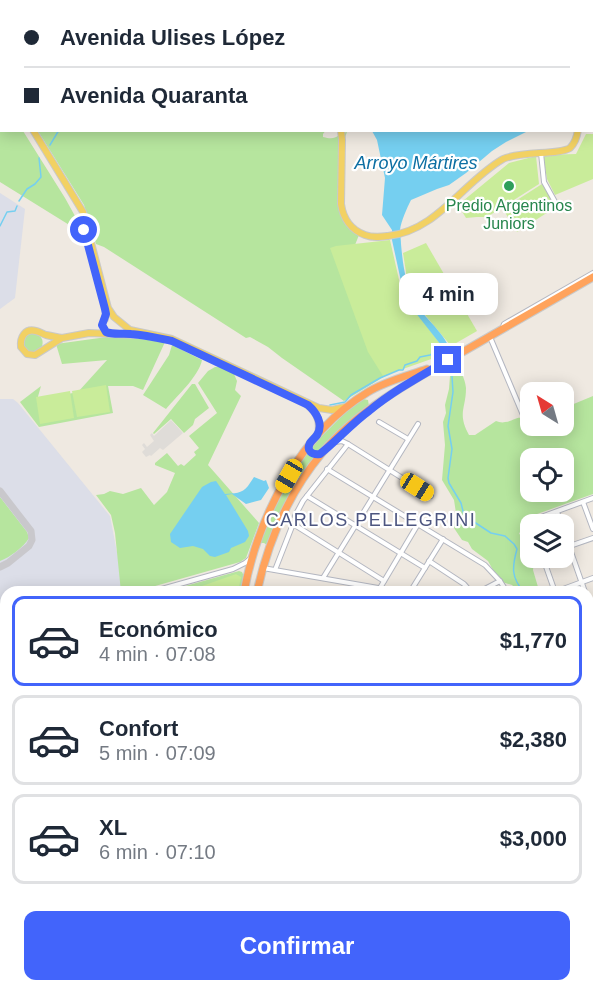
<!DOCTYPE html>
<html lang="es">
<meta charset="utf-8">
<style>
body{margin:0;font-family:Helvetica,sans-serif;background:#f6f6f7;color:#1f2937;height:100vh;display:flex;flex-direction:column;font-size:22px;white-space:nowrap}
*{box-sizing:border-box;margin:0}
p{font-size:20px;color:#747a83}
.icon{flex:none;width:33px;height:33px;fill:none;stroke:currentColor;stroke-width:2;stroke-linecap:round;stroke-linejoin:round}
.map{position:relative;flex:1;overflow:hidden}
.side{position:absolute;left:0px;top:586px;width:594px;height:406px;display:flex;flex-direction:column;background:#fff;border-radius:18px 18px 0 0;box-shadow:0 3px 15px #0003}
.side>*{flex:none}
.top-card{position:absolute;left:0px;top:0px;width:594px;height:132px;box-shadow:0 3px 15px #0003;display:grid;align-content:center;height:132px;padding:0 24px;background:#fff}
.needle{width:39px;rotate:323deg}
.controls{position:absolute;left:520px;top:382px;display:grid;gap:12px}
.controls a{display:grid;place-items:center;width:54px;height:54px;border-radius:12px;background:#fff;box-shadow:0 3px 15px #0003;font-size:30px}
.end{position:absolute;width:27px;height:27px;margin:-14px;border:8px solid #4264fb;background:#fff;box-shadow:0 0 0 3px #fff}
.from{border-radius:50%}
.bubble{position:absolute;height:42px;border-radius:12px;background:#fff;box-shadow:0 3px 15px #0003;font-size:20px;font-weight:700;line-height:42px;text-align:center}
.car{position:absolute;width:18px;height:36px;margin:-18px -9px;border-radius:8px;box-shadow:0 0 4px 2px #0007;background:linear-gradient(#f5c518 24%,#345 0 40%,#f5c518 0 76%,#345 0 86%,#f5c518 0)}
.top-card b{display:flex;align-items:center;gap:21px;height:57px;font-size:22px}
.top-card b+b{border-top:2px solid #e0e1e3}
.top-card i{width:15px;height:15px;background:#1f2937}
ul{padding:10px 0 0;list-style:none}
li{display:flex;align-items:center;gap:18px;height:90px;margin:0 12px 9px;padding:0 12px;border:3px solid #e0e1e3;border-radius:12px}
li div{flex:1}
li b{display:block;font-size:22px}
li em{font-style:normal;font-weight:700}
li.active{border-color:#4264fb}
li>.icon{width:54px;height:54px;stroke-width:1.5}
.button{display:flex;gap:12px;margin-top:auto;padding:12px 24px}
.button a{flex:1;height:69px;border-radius:12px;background:#4264fb;color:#fff;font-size:24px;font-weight:700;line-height:69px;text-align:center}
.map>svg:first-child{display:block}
.airport{fill:#dcdee8}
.green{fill:#b6e59e;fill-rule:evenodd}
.cemetery{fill:#c8d9b8}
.pitch{fill:#c9ec9a}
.plaza{fill:#dfdcd8}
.water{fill:#75cff0}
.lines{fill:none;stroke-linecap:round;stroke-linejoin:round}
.stream{stroke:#75cff0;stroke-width:1.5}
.taxiway{stroke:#c9c8cc;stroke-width:7}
.minor-casing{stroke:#b4b7c1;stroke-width:6}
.major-casing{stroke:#c9c9c9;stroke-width:8}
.highway-casing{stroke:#c9c9c9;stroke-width:9}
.minor{stroke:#fff;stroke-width:4}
.major{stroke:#f2d163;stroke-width:6}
.highway{stroke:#ffa35c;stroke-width:7}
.route{stroke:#4264fb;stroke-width:8}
.leisure-dot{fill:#2e9e5b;stroke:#fff;stroke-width:2}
.labels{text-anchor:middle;stroke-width:4.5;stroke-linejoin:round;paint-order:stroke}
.leisure-label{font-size:16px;fill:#27864d;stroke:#fff}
.water-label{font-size:18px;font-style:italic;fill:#0d6fa3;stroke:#fff}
.neighbourhood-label{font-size:18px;letter-spacing:1.5px;fill:#4d5680;stroke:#fff}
</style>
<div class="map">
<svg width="593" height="992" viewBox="0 0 593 992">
<rect width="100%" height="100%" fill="#efe9e1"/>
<g class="airport">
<path d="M0,193L25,209L15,298L0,309Z"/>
<path d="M0,399H13L18,403L110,516L124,589L110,592H6V647L0,650Z"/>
</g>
<g class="green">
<path d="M38,0H192L193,1H36Z"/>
<path d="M0,104L1,105L2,130L23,131L65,198L75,216L79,231L0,182Z"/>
<path d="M326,130L323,134V137C338,141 336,134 347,132L344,140L343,207L351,224L359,235L355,245L390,373L344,401L282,358L268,347L250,337L246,338L104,247L96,244L84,205L38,131Z"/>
<path d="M29,332C38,335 45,336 42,347L38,352L25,351L22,340Z"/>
<path d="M114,336L165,342L143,390L133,386H108L113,413L39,427L20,402L41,386L37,400L78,392L107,360L62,364L56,344Z"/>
<path d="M172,345L202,360C199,376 177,396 166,409L143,395L169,355Z"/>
<path d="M455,362C460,370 465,378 466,388C466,409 457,413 469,435H475L496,421C499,422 502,423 505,422C515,421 515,415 527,419L531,415V426H564V408L593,396V494L526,518L529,528L519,533L534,562L533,570L538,587L536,592H519L512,585L499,581L488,561L472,549L468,542L462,540L454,528L456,513L454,500L442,480L445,445L443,422L446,413L445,405L449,389L451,363ZM531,459H564V492H531Z"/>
<path d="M215,367H220L234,374L237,381L235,390L241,396L208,465L259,523L246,558L240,562L134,592H121L115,533L111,515L96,495L104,494L110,491L123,494L141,488L154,505L167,492L175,473L155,465V463L167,453L178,466L181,464L184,466L196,455L194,452L199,448L189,436L217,413L198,383L208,371Z"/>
<path d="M192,384H195L209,408L195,419L193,425L184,433L171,419L154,434L153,433Z"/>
<path d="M363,399L368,400L369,406L318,453L314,452L312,446L354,404Z"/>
<path d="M309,451L312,455L316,456L267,545L264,543H260C267,510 289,477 309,451Z"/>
<path d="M0,497L27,532L29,538C23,548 10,557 0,561Z"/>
<path d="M239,571L242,572L244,576L240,592H164Z"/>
<path d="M6,659V779L0,771V662Z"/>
<path d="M593,870V992H443L449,987H588V875Z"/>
</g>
<path class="cemetery" d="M227,987H319L333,992H225Z"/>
<g class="pitch">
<path d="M586,134H593V179L555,195L547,179L543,155L576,154Z"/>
<path d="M536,156L539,184L487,217H477L466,218L458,205L509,163Z"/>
<path d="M542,184L556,207L517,232L503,209Z"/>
<path d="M390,240L402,293L444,349L441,354L437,357L383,376L368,352L330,248L336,246Z"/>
<path d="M426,243L477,331L451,346L415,303L408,285L403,253Z"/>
<path d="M106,385L110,412L77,417L72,391Z"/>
<path d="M70,391L74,418L40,424L36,397Z"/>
<path d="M236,574L241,577L238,592H185Z"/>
<path d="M6,783V830L0,835V786Z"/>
</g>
<path class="plaza" d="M171,420L183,433L163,450L160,448L151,456L150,455L146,457L142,452L145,449L142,445L144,443L147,447L154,441L150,435L152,433L154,436Z"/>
<g class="water">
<path d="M215,0H438L440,1L216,2Z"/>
<path d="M372,131H528L506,142L492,151L466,173L449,185L437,189L411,200C407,208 401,221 400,230C400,235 401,240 401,244C403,266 406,292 420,310C430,322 450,340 451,355L448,354L415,312L404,295L392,240V230L382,215L385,178L377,140Z"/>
<path d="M254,477L264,481L266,480L269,488L261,500L246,504L232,494L226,495L248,531L249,536L245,542L231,548L229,552L215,557L210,556L203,549L193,546L180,548L171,542L170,534L202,487L211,482L216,481L225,494C234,493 242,494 248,486C250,483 252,480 254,477Z"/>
</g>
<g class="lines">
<g class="stream">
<path d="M67,2V0"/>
<path d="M50,145L59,130"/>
<path d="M19,201L27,189L35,184L41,177L39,158"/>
<path d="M0,226L7,212L15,211L17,206"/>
<path d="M451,361L453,392L448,426L452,449L448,478L449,483L461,503L464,515L468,518L491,533L505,536L514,544L517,549C512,567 511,578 524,592"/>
<path d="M330,405L345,402L351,395L380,378L399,370H403L405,365L417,361L420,357L430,355L441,349L442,344"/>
<path d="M588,769L590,770L593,769"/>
</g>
<path class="taxiway" d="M0,491L31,531L32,540L29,546L8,563L0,567"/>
<defs>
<g id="minor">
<path d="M556,0L557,2"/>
<path d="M583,0L584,2"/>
<path d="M572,2L574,0"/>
<path d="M592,12H593"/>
<path d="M592,16L593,17"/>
<path d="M592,63L593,64"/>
<path d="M592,68H593"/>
<path d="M541,153L544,182L559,209"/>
<path d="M503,327L504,324L593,273"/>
<path d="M490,337L523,415L531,417"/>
<path d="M379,422L408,439"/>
<path d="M335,442L342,441L348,444L431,496"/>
<path d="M327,469L485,565L500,581L507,592"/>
<path d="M307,496L425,568"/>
<path d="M583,502L593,529"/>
<path d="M557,512L562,525"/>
<path d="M295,516L303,501L348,444"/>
<path d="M532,525L533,520L593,498"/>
<path d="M564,532L585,592"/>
<path d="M564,548L593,538"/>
<path d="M543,558L555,592"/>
<path d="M429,561L464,584L471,592"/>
<path d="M263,568L401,592"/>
<path d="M275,570L293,524L384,581"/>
<path d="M323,578L418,424"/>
<path d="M380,588L418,524"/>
<path d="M151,592L233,569L245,563L251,558"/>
<path d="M410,592L443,539"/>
<path d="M479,592L500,581"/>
<path d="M555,592L593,578"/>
<path d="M588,600L593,616"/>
<path d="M0,656L6,652"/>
<path d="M0,769L6,776"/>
<path d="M0,893L6,900"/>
<path d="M0,953L6,960"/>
<path d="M1,954L6,950"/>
<path d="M15,987L30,992"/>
<path d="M335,987L344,992"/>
<path d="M149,992L150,987"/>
<path d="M161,992L163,987"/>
<path d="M355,992L358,987"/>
</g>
<g id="major">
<path d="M205,0L207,2"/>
<path d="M450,0L451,2"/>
<path d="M528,2L530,0"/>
<path d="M0,93L2,94"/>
<path d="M592,111H593"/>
<path d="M33,130L83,212L108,308L114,317L130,330L172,339L319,408L332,410L345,407"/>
<path d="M341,130L342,140L341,204C343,218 351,230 365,235C373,238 380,237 388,236C437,231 463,182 503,159C520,151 559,155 570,148C575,143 577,137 578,130"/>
<path d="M105,305L106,312L105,319"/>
<path d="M62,338C57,337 51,336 46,335C43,334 40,332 36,331C25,328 20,337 21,347L27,354L35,355L62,338L89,333L136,335"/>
<path d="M306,404C316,411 321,421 318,434"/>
</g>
<g id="highway">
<path d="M244,592C258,517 300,433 368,392C386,381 407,376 427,369"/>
<path d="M257,592C268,541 288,494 322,453C357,410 418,377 466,350C508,326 551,301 593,277"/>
<path d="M156,992L157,987"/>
</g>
</defs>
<use href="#minor" class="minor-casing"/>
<use href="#major" class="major-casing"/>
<use href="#highway" class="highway-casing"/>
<use href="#minor" class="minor"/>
<use href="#major" class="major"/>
<use href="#highway" class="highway"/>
</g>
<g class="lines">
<path class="route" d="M84,230L105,309L106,314L102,325L106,332C113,335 123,333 131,334C145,335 158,338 172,341L308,405C316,412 324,424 317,435C315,438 312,440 310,443C306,451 312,455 320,454C337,441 351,424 369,411C393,391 421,376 448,360"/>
</g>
<circle class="leisure-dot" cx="509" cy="186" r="6"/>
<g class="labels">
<g class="leisure-label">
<text x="509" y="211">Predio Argentinos<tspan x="509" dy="18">Juniors</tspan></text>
</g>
<g class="water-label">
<text x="416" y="169">Arroyo Mártires</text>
</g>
<g class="neighbourhood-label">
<text x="371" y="526">CARLOS PELLEGRINI</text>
</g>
</g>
</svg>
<div class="controls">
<a><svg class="needle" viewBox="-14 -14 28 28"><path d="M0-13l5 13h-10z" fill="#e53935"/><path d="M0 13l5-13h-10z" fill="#747a83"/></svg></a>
<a><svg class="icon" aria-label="locate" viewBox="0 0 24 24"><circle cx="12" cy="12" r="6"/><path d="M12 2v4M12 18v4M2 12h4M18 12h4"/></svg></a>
<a><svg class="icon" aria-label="layers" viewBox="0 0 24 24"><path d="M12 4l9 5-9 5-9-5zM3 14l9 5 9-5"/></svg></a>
</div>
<i class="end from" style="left:84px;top:230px"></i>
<i class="end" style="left:448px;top:360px"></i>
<div class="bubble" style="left:399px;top:273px;width:99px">4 min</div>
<i class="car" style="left:289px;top:476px;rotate:210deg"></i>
<i class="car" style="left:417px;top:487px;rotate:122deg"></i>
<div class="top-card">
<b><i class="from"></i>Avenida Ulises López</b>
<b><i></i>Avenida Quaranta</b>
</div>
<section class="side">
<ul>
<li class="active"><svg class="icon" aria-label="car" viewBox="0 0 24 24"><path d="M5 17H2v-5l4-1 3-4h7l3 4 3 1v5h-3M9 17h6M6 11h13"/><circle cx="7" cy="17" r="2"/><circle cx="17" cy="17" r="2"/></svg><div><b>Económico</b><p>4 min · 07:08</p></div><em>$1,770</em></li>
<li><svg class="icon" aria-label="car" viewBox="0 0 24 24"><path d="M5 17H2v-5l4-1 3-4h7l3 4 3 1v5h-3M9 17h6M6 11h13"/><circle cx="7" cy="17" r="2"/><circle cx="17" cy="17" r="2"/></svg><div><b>Confort</b><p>5 min · 07:09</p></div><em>$2,380</em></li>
<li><svg class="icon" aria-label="car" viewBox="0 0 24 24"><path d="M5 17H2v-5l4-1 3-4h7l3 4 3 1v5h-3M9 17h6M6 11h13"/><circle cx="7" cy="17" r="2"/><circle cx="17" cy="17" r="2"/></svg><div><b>XL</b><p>6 min · 07:10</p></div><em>$3,000</em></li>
</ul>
<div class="button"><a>Confirmar</a></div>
</section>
</div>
